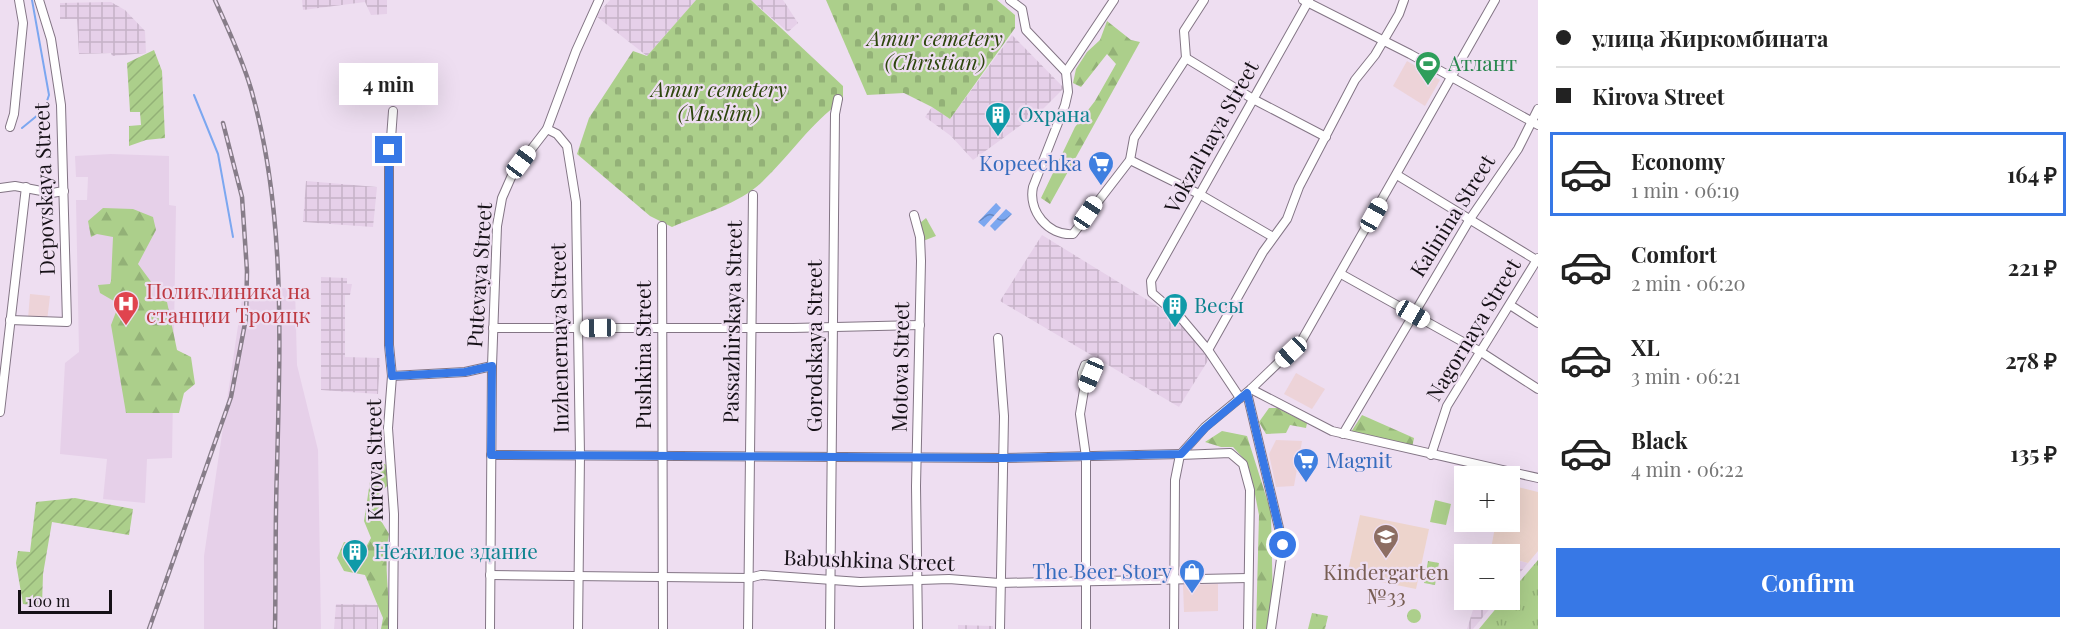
<!DOCTYPE html>
<meta charset="utf-8">
<style>
body{margin:0;font-family:"Playfair Display",serif;background:#f6f6f6;color:#222;height:100vh;display:flex;flex-direction:column;font-size:22px;white-space:nowrap}
*{box-sizing:border-box;margin:0}
p{font-size:20px;color:#767676}
.icon{flex:none;width:33px;height:33px;fill:none;stroke:currentColor;stroke-width:2;stroke-linecap:round;stroke-linejoin:round}
.map{position:relative;flex:1;overflow:hidden}
.details{display:flex;flex-direction:column;background:#fff;width:540px}
.details>*{flex:none}
.hud{display:grid;align-content:center;height:132px;padding:0 18px;background:#fff}
.tools{position:absolute;left:1454px;top:466px;display:grid;gap:12px}
.tools a{display:grid;place-items:center;width:66px;height:66px;border-radius:0px;background:#fff;box-shadow:0 6px 24px #0002;font-size:30px}
.scale{position:absolute;left:18px;bottom:15px;width:94px;box-sizing:border-box;padding-left:6px;border:3px solid #161117;border-top:0;font-size:16px;line-height:21px;white-space:nowrap;color:#161117;-webkit-text-stroke:4px #eedef1;paint-order:stroke}
.end{position:absolute;width:27px;height:27px;margin:-14px;border:8px solid #3778e6;background:#fff;box-shadow:0 0 0 3px #fff}
.from{border-radius:50%}
.bubble{position:absolute;height:42px;border-radius:0px;background:#fff;box-shadow:0 6px 24px #0002;font-size:20px;font-weight:700;line-height:42px;text-align:center}
.car{position:absolute;width:18px;height:36px;margin:-18px -9px;border-radius:8px;box-shadow:0 0 4px 2px #0007;background:linear-gradient(#fff 24%,#345 0 40%,#fff 0 76%,#345 0 86%,#fff 0)}
.hud b{display:flex;align-items:center;gap:21px;height:57px;font-size:22px}
.hud b+b{border-top:2px solid #e0e0e0}
.hud i{width:15px;height:15px;background:#222}
ul{padding:0;list-style:none}
li{display:flex;align-items:center;gap:18px;height:84px;margin:0 12px 9px;padding:0 6px;border:3px solid transparent;border-radius:0px}
li div{flex:1}
li b{display:block;font-size:22px}
li em{font-style:normal;font-weight:700}
li.on{border-color:#3778e6}
li>.icon{width:54px;height:54px;stroke-width:1.5}
.primary-button{display:flex;gap:12px;margin-top:auto;padding:12px 18px}
.primary-button a{flex:1;height:69px;border-radius:0px;background:#3778e6;color:#fff;font-size:24px;font-weight:700;line-height:69px;text-align:center}
main{display:flex;flex:1;min-height:0}
.map>svg:first-child{display:block}
.commercial{fill:#edd3d8}
.industrial{fill:url(#industrial-grid)}
.education{fill:#edd4cc}
.built{fill:#e6d0e9}
.grass{fill:url(#grass-tufts)}
.forest{fill:url(#forest-firs)}
.cemetery{fill:url(#cemetery-stones)}
.park{fill:url(#park-crowns)}
.garden{fill:url(#garden-furrows)}
.pitch{fill:#accf8b}
.water{fill:url(#water-waves)}
.lines{fill:none;stroke-linecap:round;stroke-linejoin:round}
.stream{stroke:#7ca7f0;stroke-width:2}
.minor-casing{stroke:#837585;stroke-width:10}
.minor{stroke:#fff;stroke-width:8}
.rail-casing{stroke:#877d89;stroke-width:4.5}
.rail{stroke:#eedef1;stroke-width:2;stroke-dasharray:7;stroke-linecap:butt}
.route{stroke:#3778e6;stroke-width:8}
.labels{text-anchor:middle;stroke-width:4.5;stroke-linejoin:round;paint-order:stroke}
.park-label{font-size:21px;font-style:italic;fill:#2d460c;stroke:#eedef1}
.leisure-label{font-size:21px;fill:#27864d;stroke:#eedef1;text-anchor:start}
.culture-label{font-size:21px;fill:#0d838f;stroke:#eedef1;text-anchor:start}
.street-label{font-size:21px;fill:#161117;stroke:#eedef1}
.shop-label{font-size:21px;fill:#366cbe;stroke:#eedef1;text-anchor:end}
.health-label{font-size:21px;fill:#be3a42;stroke:#eedef1;text-anchor:start}
.education-label{font-size:21px;fill:#785e54;stroke:#eedef1}
</style>
<main>
<div class="map">
<svg width="1538" height="629" viewBox="0 0 1538 629">
<defs>
<pattern id="industrial-grid" width="8" height="8" patternUnits="userSpaceOnUse" patternTransform="scale(1.5)"><rect width="8" height="8" fill="#e6d0e9"/><path d="M0 4h8M4 0v8" fill="none" stroke="#c5b2c7"/></pattern>
<pattern id="grass-tufts" width="24" height="20" patternUnits="userSpaceOnUse" patternTransform="scale(1.5)"><rect width="24" height="20" fill="#accf8b"/><path d="M3 7l-1-3M5 7V3M7 7l1-3M15 17l-1-3M17 17v-4M19 17l1-3" fill="none" stroke="#93b177"/></pattern>
<pattern id="forest-firs" width="22" height="20" patternUnits="userSpaceOnUse" patternTransform="scale(1.5)"><rect width="22" height="20" fill="#accf8b"/><path d="M5 1l3.5 6h-7zM16 11l3.5 6h-7z" fill="#93b177"/></pattern>
<pattern id="cemetery-stones" width="16" height="16" patternUnits="userSpaceOnUse" patternTransform="scale(1.5)"><rect width="16" height="16" fill="#accf8b"/><path d="M2 7V4a2 2 0 0 1 4 0v3zM10 15v-3a2 2 0 0 1 4 0v3z" fill="#93b177"/></pattern>
<pattern id="park-crowns" width="20" height="18" patternUnits="userSpaceOnUse" patternTransform="scale(1.5)"><rect width="20" height="18" fill="#accf8b"/><path d="M2 6a3 3 0 1 1 6 0M12 15a3 3 0 1 1 6 0" fill="none" stroke="#93b177"/></pattern>
<pattern id="garden-furrows" width="10" height="10" patternUnits="userSpaceOnUse" patternTransform="scale(1.5)"><rect width="10" height="10" fill="#accf8b"/><path d="M-1 1l2-2M0 10L10 0M9 11l2-2" fill="none" stroke="#93b177"/></pattern>
<pattern id="water-waves" width="16" height="10" patternUnits="userSpaceOnUse" patternTransform="scale(1.5)"><rect width="16" height="10" fill="#7ca7f0"/><path d="M0 5q4-4 8 0t8 0" fill="none" stroke="#6587c1"/></pattern>
</defs>
<rect width="100%" height="100%" fill="#eedef1"/>
<g class="commercial">
<path d="M1407,61L1440,80L1425,106L1393,86Z"/>
<path d="M30,294L50,296L47,321L28,319Z"/>
<path d="M1296,373L1325,389L1312,409L1284,394Z"/>
<path d="M1276,440L1302,441L1294,486L1276,487L1269,454Z"/>
<path d="M1218,584V611L1184,612L1183,585Z"/>
</g>
<g class="industrial">
<path d="M302,0H387V14L371,15L365,2L303,10Z"/>
<path d="M610,0H696L647,56L596,16Z"/>
<path d="M751,0H783L798,23L788,32Z"/>
<path d="M111,2L125,10L145,31L146,53L112,56L111,53L79,54L77,19H60V3Z"/>
<path d="M1012,35L1064,88L1043,109L973,160L951,136L925,117L932,107L950,119Z"/>
<path d="M306,181L377,187L373,227L303,222Z"/>
<path d="M1042,235L1175,317L1209,359L1179,407L1000,301Z"/>
<path d="M321,277L347,278V284H352L350,295H345V357L380,358L378,394L321,390Z"/>
<path d="M1509,558L1528,563L1509,586Z"/>
<path d="M1476,600H1497L1473,629H1467Z"/>
<path d="M336,604L378,605V629H334Z"/>
<path d="M958,625L993,626V629H958Z"/>
</g>
<g class="education">
<path d="M1509,485L1538,492V551L1528,563L1509,558V555L1490,554L1496,522H1509Z"/>
<path d="M1360,515L1429,529L1416,589L1347,575Z"/>
</g>
<g class="built">
<path d="M111,154L169,156V205L176,206L172,458L147,459L145,503L103,499L107,459L60,454L65,363L79,352L76,200H87L88,177H76L75,156Z"/>
<path d="M295,287L297,365L318,450L321,629H204V556L243,292Z"/>
</g>
<path class="grass" d="M1538,560V629H1479L1503,600H1509V594Z"/>
<g class="forest">
<path d="M1107,21L1131,40L1140,42L1050,204L1041,198L1075,127L1095,101L1116,64L1107,54L1081,87L1073,83L1076,69L1087,52L1100,40Z"/>
<path d="M103,208L133,209L153,217L156,230L138,264L152,283L153,298L167,302L177,350L191,357L195,384L184,393L179,413H126L111,325L119,304L100,293L98,285L110,284L111,281L113,237L97,234L91,237L88,221Z"/>
<path d="M926,218L936,236L923,241L920,223Z"/>
<path d="M1269,408H1277L1307,423L1306,428L1290,425L1286,433L1266,434L1259,422Z"/>
<path d="M1362,415L1414,438L1412,448L1351,432Z"/>
<path d="M1222,431L1247,436L1271,512L1273,609L1270,629H1256L1259,515L1253,484L1243,458L1233,447H1221L1205,442Z"/>
<path d="M379,461L388,466L390,483L378,495L380,519L389,534C383,565 390,597 390,629H381L383,618L365,575L344,571L337,558L344,542L366,547L371,538L364,521L371,475Z"/>
</g>
<g class="cemetery">
<path d="M696,0H751L843,86V100C809,125 792,153 762,182C739,204 702,214 672,227L650,216L577,154L589,118L633,51L647,56Z"/>
<path d="M826,0H997L1015,15V28L950,119L932,107L904,93L867,95Z"/>
</g>
<g class="park">
<path d="M1428,561L1439,563L1435,585L1424,583Z"/>
<circle cx="1414" cy="616" r="7"/>
<path d="M1312,613L1328,616L1325,629H1308Z"/>
</g>
<g class="garden">
<path d="M154,50L162,71L165,138L146,140L129,146V126L141,125L140,112H130L127,63Z"/>
<path d="M75,498L133,509L129,535L52,522L43,574L42,606L23,604L16,563L18,551L30,552L36,502Z"/>
</g>
<path class="pitch" d="M1435,500L1451,504L1446,525L1430,522Z"/>
<g class="water">
<path d="M996,203L1001,208L984,227L978,222Z"/>
<path d="M1006,209L1012,214L995,231L990,226Z"/>
</g>
<g class="lines">
<g class="stream">
<path d="M194,95L218,154L233,237"/>
<path d="M22,128L44,110L49,95L32,0"/>
</g>
<defs>
<g id="minor">
<path d="M1010,0L1022,9L1026,30L1066,72"/>
<path d="M1114,0L1066,72L1068,92L1065,105L1033,187C1028,211 1048,236 1073,234L1130,160L1134,138L1186,58L1184,31L1204,0"/>
<path d="M1303,0L1410,54L1538,125"/>
<path d="M1186,58L1253,99L1326,137"/>
<path d="M10,127L14,114L23,23L19,0"/>
<path d="M547,129L557,134L567,146L576,202L580,455L578,629"/>
<path d="M1130,160L1201,195L1273,237"/>
<path d="M1397,175L1538,261"/>
<path d="M0,188L15,186L52,193L64,191"/>
<path d="M914,215L920,237L921,261L916,486L918,629"/>
<path d="M662,226L663,629"/>
<path d="M1341,274L1481,352L1538,389"/>
<path d="M1510,305L1538,323"/>
<path d="M10,320L67,322L61,105L51,39L39,0"/>
<path d="M493,328H793L920,325"/>
<path d="M998,338L1004,416L1000,629"/>
<path d="M1208,350L1263,252L1287,219L1299,187L1355,80L1375,55L1399,14L1404,0"/>
<path d="M392,376L465,372L492,366"/>
<path d="M1251,389L1332,431L1538,478"/>
<path d="M1084,390L1082,373L1085,365L1089,364L1093,370L1084,390L1080,414L1086,457V629"/>
<path d="M1247,393L1283,545L1271,629"/>
<path d="M1240,398L1208,350L1181,318L1152,293L1151,281L1309,0"/>
<path d="M0,412L26,187"/>
<path d="M1343,434L1470,219L1518,149L1538,109"/>
<path d="M491,455L1002,458L1181,454"/>
<path d="M1180,455L1230,453L1243,464L1250,490L1248,629"/>
<path d="M1431,455L1447,406L1538,258"/>
<path d="M490,575L749,578L761,575L860,582L949,579L999,583L1248,578"/>
<path d="M393,629L394,514L388,428L392,376L389,345V166L393,111"/>
<path d="M490,629L492,366L497,226L502,198L513,173L547,129L576,51L599,0"/>
<path d="M748,629L753,195"/>
<path d="M830,629L835,114L838,99"/>
<path d="M1174,629L1175,480L1180,455L1205,427L1251,389L1302,340L1495,0"/>
</g>
</defs>
<use href="#minor" class="minor-casing"/>
<use href="#minor" class="minor"/>
<defs>
<g id="rail">
<path d="M215,0C228,29 242,58 251,89C286,211 280,343 277,469C275,523 276,576 275,629"/>
<path d="M149,629L231,397L246,318L247,271L242,197L223,123"/>
</g>
</defs>
<use href="#rail" class="rail-casing"/>
<use href="#rail" class="rail"/>
</g>
<g class="lines">
<path class="route" d="M389,150V345L392,376L465,372L492,366L491,455L1002,458L1181,454L1205,428L1247,393L1283,545"/>
</g>
<defs>
<symbol id="stadium-pin" viewBox="-11 -11 22 30"><path d="M0 17L-7.5 6A9.5 9.5 0 1 1 7.5 6Z" fill="#2e9e5b" stroke="#eedef1"/><path d="M0-5a6.5 5 0 1 0 0 10a6.5 5 0 1 0 0-10ZM-3.5-1.8h7v3.6h-7Z" fill="#fff"/></symbol>
<symbol id="building-pin" viewBox="-11 -11 22 30"><path d="M0 17L-7.5 6A9.5 9.5 0 1 1 7.5 6Z" fill="#0f9aa8" stroke="#eedef1"/><path d="M-4-6H4V6H1V3H-1V6H-4ZM-2.5-4.3h1.7v1.8h-1.7ZM.8-4.3h1.7v1.8H.8ZM-2.5-1h1.7V.8h-1.7ZM.8-1h1.7V.8H.8Z" fill="#fff"/></symbol>
<symbol id="supermarket-pin" viewBox="-11 -11 22 30"><path d="M0 17L-7.5 6A9.5 9.5 0 1 1 7.5 6Z" fill="#3f7fe0" stroke="#eedef1"/><path d="M-6-5.5h2.5l.6 2H6L4.5 2H-2.5L-4.4-4H-6ZM-1.5 3.2a1.3 1.3 0 1 0 .1 0ZM3 3.2a1.3 1.3 0 1 0 .1 0Z" fill="#fff"/></symbol>
<symbol id="hospital-pin" viewBox="-11 -11 22 30"><path d="M0 17L-7.5 6A9.5 9.5 0 1 1 7.5 6Z" fill="#e0444e" stroke="#eedef1"/><path d="M-5-5h3v3.5h4V-5h3V5h-3V1.5h-4V5h-3Z" fill="#fff"/></symbol>
<symbol id="school-pin" viewBox="-11 -11 22 30"><path d="M0 17L-7.5 6A9.5 9.5 0 1 1 7.5 6Z" fill="#8d6e63" stroke="#eedef1"/><path d="M0-5L7-2L0 1L-7-2ZM-4 1L0 2.5L4 1V4Q0 6-4 4Z" fill="#fff"/></symbol>
<symbol id="shop-pin" viewBox="-11 -11 22 30"><path d="M0 17L-7.5 6A9.5 9.5 0 1 1 7.5 6Z" fill="#3f7fe0" stroke="#eedef1"/><path d="M-5-2.5h2.3a2.7 3.5 0 0 1 5.4 0H5L5.5 6h-11ZM-1.5-2.5h3a1.5 2.3 0 0 0-3 0Z" fill="#fff"/></symbol>
</defs>
<g fill-rule="evenodd">
<use href="#stadium-pin" x="1413" y="49" width="30" height="40"/>
<use href="#building-pin" x="983" y="100" width="30" height="40"/>
<use href="#supermarket-pin" x="1086" y="149" width="30" height="40"/>
<use href="#hospital-pin" x="111" y="289" width="30" height="40"/>
<use href="#building-pin" x="1160" y="291" width="30" height="40"/>
<use href="#supermarket-pin" x="1291" y="446" width="30" height="40"/>
<use href="#school-pin" x="1371" y="522" width="30" height="40"/>
<use href="#building-pin" x="340" y="537" width="30" height="40"/>
<use href="#shop-pin" x="1177" y="557" width="30" height="40"/>
</g>
<g class="labels">
<g class="park-label">
<text x="935" y="46">Amur cemetery<tspan x="935" dy="24">(Christian)</tspan></text>
<text x="719" y="97">Amur cemetery<tspan x="719" dy="24">(Muslim)</tspan></text>
</g>
<g class="leisure-label">
<text x="1448" y="71">Атлант</text>
</g>
<g class="culture-label">
<text x="1018" y="122">Охрана</text>
<text x="1194" y="313">Весы</text>
<text x="374" y="559">Нежилое здание</text>
</g>
<g class="street-label">
<text transform="translate(1212 137) rotate(-61)" y="7">Vokzal'naya Street</text>
<text transform="translate(45 189) rotate(-92)" y="7">Depovskaya Street</text>
<text transform="translate(1453 216) rotate(-58)" y="7">Kalinina Street</text>
<text transform="translate(480 275) rotate(-86)" y="7">Putevaya Street</text>
<text transform="translate(733 322) rotate(-89)" y="7">Passazhirskaya Street</text>
<text transform="translate(1474 330) rotate(-59)" y="7">Nagornaya Street</text>
<text transform="translate(560 338) rotate(-91)" y="7">Inzhenernaya Street</text>
<text transform="translate(815 346) rotate(-90)" y="7">Gorodskaya Street</text>
<text transform="translate(644 355) rotate(-90)" y="7">Pushkina Street</text>
<text transform="translate(901 367) rotate(-89)" y="7">Motova Street</text>
<text transform="translate(375 460) rotate(-91)" y="7">Kirova Street</text>
<text transform="translate(869 561) rotate(2)" y="7">Babushkina Street</text>
</g>
<g class="shop-label">
<text x="1082" y="171">Kopeechka</text>
<text x="1326" y="468" text-anchor="start">Magnit</text>
<text x="1172" y="579">The Beer Story</text>
</g>
<g class="health-label">
<text x="146" y="299">Поликлиника на<tspan x="146" dy="24">станции Троицк</tspan></text>
</g>
<g class="education-label">
<text x="1386" y="580">Kindergarten<tspan x="1386" dy="24">№33</tspan></text>
</g>
</g>
</svg>
<div class="tools">
<a>+</a>
<a>−</a>
</div>
<div class="scale">100 m</div>
<i class="end from" style="left:1283px;top:545px"></i>
<i class="end" style="left:389px;top:150px"></i>
<div class="bubble" style="left:339px;top:63px;width:99px">4 min</div>
<i class="car" style="left:521px;top:162px;rotate:37deg"></i>
<i class="car" style="left:1088px;top:213px;rotate:34deg"></i>
<i class="car" style="left:1374px;top:215px;rotate:29deg"></i>
<i class="car" style="left:1413px;top:314px;rotate:120deg"></i>
<i class="car" style="left:598px;top:328px;rotate:269deg"></i>
<i class="car" style="left:1291px;top:352px;rotate:227deg"></i>
<i class="car" style="left:1091px;top:375px;rotate:203deg"></i>
</div>
<section class="details">
<div class="hud">
<b><i class="from"></i>улица Жиркомбината</b>
<b><i></i>Kirova Street</b>
</div>
<ul>
<li class="on"><svg class="icon" aria-label="car" viewBox="0 0 24 24"><path d="M5 17H2v-5l4-1 3-4h7l3 4 3 1v5h-3M9 17h6M6 11h13"/><circle cx="7" cy="17" r="2"/><circle cx="17" cy="17" r="2"/></svg><div><b>Economy</b><p>1 min · 06:19</p></div><em>164 ₽</em></li>
<li><svg class="icon" aria-label="car" viewBox="0 0 24 24"><path d="M5 17H2v-5l4-1 3-4h7l3 4 3 1v5h-3M9 17h6M6 11h13"/><circle cx="7" cy="17" r="2"/><circle cx="17" cy="17" r="2"/></svg><div><b>Comfort</b><p>2 min · 06:20</p></div><em>221 ₽</em></li>
<li><svg class="icon" aria-label="car" viewBox="0 0 24 24"><path d="M5 17H2v-5l4-1 3-4h7l3 4 3 1v5h-3M9 17h6M6 11h13"/><circle cx="7" cy="17" r="2"/><circle cx="17" cy="17" r="2"/></svg><div><b>XL</b><p>3 min · 06:21</p></div><em>278 ₽</em></li>
<li><svg class="icon" aria-label="car" viewBox="0 0 24 24"><path d="M5 17H2v-5l4-1 3-4h7l3 4 3 1v5h-3M9 17h6M6 11h13"/><circle cx="7" cy="17" r="2"/><circle cx="17" cy="17" r="2"/></svg><div><b>Black</b><p>4 min · 06:22</p></div><em>135 ₽</em></li>
</ul>
<div class="primary-button"><a>Confirm</a></div>
</section>
</main>
